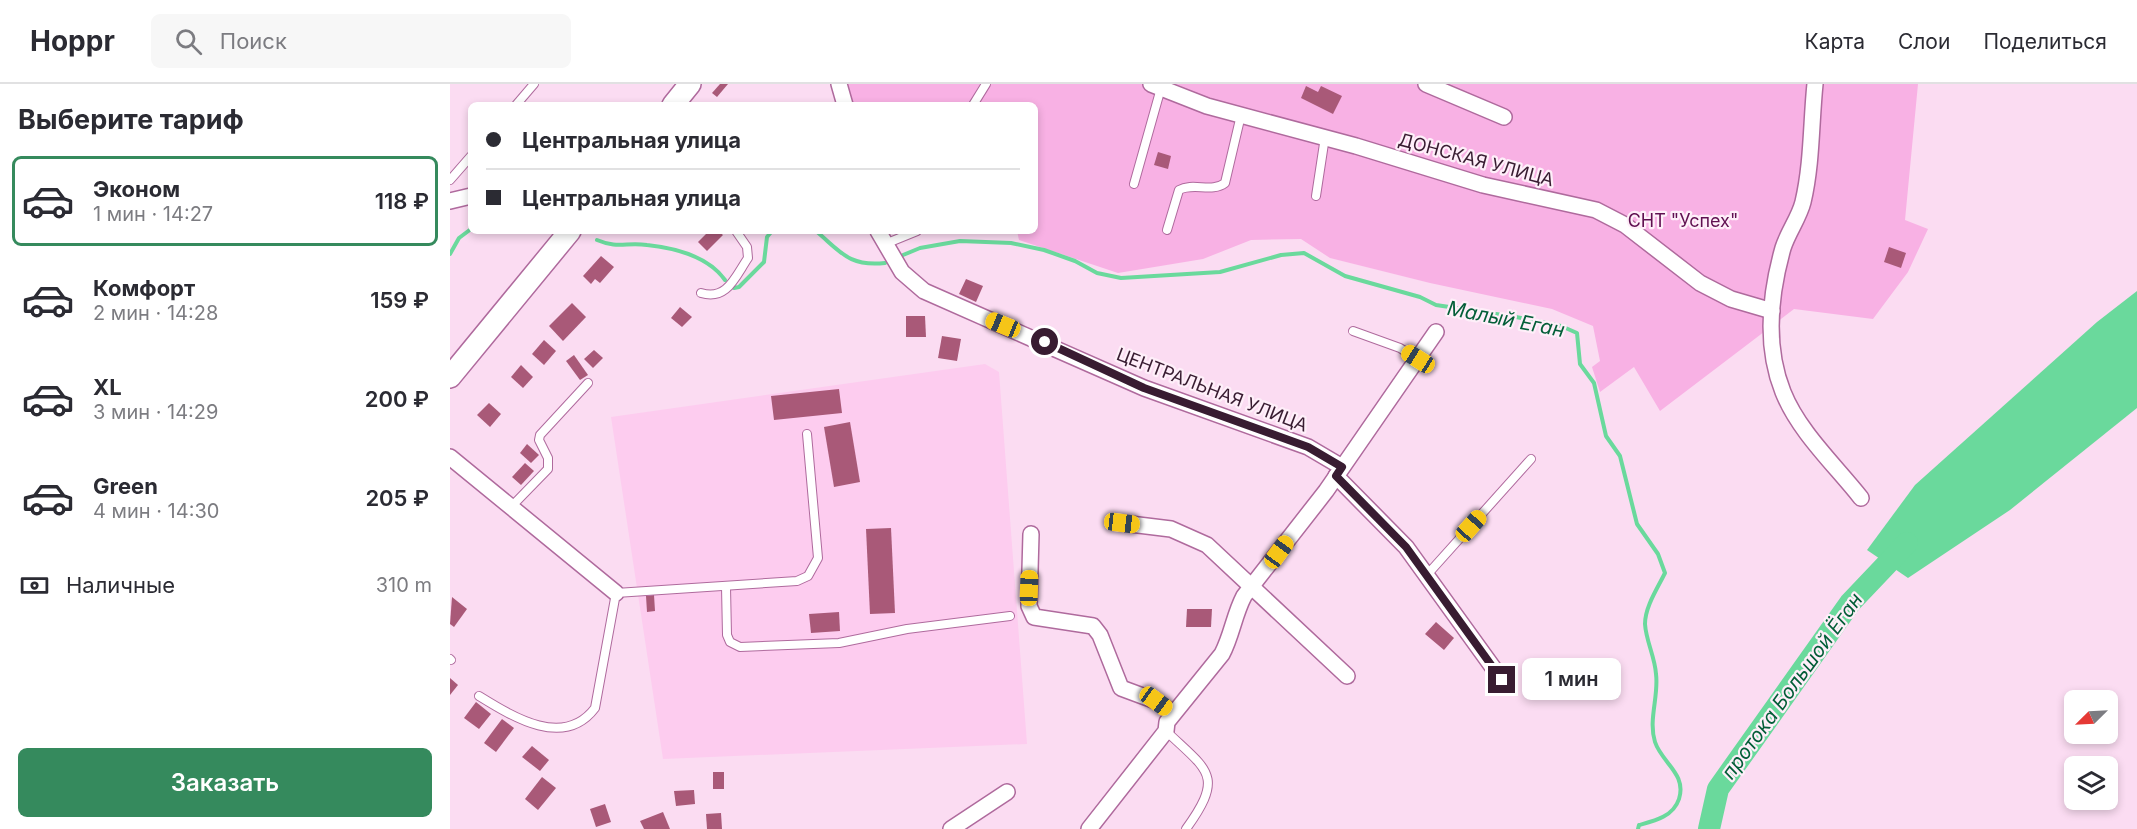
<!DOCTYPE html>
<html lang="ru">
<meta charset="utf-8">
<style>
body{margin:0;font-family:Inter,sans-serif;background:#f7f7f7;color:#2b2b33;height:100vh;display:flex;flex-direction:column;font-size:22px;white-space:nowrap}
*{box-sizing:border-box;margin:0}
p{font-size:20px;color:#7c7c81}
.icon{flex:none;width:33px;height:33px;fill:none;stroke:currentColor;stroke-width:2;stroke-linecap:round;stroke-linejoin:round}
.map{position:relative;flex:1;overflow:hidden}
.panel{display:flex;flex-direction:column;background:#fff;width:450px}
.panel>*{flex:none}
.top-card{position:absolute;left:18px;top:18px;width:570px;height:132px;border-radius:9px;box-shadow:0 3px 9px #0003;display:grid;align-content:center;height:132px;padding:0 18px;background:#fff}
.needle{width:39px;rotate:246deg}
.tools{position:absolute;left:1614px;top:606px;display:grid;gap:12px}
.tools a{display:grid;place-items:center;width:54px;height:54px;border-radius:9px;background:#fff;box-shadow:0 3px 9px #0003;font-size:30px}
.end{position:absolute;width:27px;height:27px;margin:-14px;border:8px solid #381c31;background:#fff;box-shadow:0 0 0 3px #fff}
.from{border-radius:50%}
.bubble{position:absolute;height:42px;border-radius:9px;background:#fff;box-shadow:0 3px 9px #0003;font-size:20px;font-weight:600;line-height:42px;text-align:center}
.car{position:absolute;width:18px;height:36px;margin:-18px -9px;border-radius:8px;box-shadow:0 0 4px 2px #0007;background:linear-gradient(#f5c518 24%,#345 0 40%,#f5c518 0 76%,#345 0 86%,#f5c518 0)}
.top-card b{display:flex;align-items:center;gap:21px;height:57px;font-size:22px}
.top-card b+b{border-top:2px solid #e1e1e2}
.top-card i{width:15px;height:15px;background:#2b2b33}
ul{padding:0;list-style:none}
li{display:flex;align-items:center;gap:18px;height:90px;margin:0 12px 9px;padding:0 6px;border:3px solid transparent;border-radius:9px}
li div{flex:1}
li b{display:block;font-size:22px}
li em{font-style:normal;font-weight:600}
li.current{border-color:#358a5d}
li>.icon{width:54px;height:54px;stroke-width:1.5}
h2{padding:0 18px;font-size:27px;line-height:72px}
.pay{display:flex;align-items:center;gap:15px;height:66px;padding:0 18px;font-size:22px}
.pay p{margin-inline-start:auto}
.primary-button{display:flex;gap:12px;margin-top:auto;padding:12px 18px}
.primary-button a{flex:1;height:69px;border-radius:9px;background:#358a5d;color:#fff;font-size:24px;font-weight:600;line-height:69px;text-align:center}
header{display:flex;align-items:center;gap:36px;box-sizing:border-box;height:84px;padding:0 30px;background:#fff;border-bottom:2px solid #e1e1e2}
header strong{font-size:28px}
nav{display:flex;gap:33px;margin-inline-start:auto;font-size:21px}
.search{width:420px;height:54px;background:#f7f7f7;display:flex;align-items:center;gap:15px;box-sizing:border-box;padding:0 21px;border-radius:9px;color:#7c7c81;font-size:22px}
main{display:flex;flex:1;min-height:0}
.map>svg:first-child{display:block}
.built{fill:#fdccef}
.green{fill:#f8b1e4}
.water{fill:#6ad99c}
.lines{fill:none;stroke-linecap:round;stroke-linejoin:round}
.stream{stroke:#6ad99c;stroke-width:4}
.river{stroke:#6ad99c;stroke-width:22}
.building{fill:#a95978}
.lane-casing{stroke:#af6a9d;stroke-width:10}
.street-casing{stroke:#af6a9d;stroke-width:18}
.secondary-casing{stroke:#af6a9d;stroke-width:24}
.lane{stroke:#fff;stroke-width:8}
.street{stroke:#fff;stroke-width:15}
.secondary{stroke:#fff;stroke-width:21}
.route{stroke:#381c31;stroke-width:8}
.labels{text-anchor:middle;stroke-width:4.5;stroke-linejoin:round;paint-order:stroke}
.street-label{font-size:18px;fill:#381c31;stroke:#feeff9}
.park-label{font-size:18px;fill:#601051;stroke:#feeff9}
.water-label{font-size:20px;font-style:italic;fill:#035e38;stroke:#feeff9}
</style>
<header>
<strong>Hoppr</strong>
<div class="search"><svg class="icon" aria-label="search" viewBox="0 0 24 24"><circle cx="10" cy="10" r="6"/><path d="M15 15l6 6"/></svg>Поиск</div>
<nav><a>Карта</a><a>Слои</a><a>Поделиться</a></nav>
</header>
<main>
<section class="panel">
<h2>Выберите тариф</h2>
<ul>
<li class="current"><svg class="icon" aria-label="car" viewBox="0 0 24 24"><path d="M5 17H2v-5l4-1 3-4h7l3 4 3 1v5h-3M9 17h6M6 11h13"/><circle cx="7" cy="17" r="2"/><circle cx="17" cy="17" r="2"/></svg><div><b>Эконом</b><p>1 мин · 14:27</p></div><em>118 ₽</em></li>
<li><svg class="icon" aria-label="car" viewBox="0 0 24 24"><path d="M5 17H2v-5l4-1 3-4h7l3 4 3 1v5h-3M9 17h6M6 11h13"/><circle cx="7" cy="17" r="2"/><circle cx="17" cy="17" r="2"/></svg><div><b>Комфорт</b><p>2 мин · 14:28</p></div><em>159 ₽</em></li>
<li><svg class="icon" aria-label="car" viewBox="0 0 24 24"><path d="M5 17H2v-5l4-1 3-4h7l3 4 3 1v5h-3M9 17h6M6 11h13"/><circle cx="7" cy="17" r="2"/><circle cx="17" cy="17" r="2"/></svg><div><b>XL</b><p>3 мин · 14:29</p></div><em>200 ₽</em></li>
<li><svg class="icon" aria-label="car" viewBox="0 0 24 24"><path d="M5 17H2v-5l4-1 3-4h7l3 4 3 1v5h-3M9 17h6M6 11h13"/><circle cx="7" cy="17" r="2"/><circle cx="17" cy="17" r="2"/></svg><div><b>Green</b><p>4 мин · 14:30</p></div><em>205 ₽</em></li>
</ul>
<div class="pay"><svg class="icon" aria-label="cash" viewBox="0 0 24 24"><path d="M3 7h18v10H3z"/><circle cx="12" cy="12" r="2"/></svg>Наличные<p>310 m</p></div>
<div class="primary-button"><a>Заказать</a></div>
</section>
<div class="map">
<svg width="1687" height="745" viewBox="0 0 1687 745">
<rect width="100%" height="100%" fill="#fbdcf2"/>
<path class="built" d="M535,280L549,288L577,660L213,675L161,333Z"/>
<path class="green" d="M393,0H1468L1455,136L1478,145L1458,188L1423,235L1344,225L1210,327L1184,283L1150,308L1142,283L1150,277L1143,242L1102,225L980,199L880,174L851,155L801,156L753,175L668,189L569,156L567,147H585V21H400Z"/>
<path class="water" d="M1687,207V324L1560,426L1458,494L1417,466L1465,401L1647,238Z"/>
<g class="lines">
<g class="stream">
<path d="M366,147C391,168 399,183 435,179"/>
<path d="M147,156C168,165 176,158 197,161C225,164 258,172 275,196"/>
<path d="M0,170L9,154L21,145"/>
<path d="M453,171L470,164L510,157L561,159L594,166L625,177L647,189L671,194L770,188L831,171L854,169L895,192L970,213L986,221L1066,233L1111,242L1127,249L1130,280L1144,299L1156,352L1170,372L1187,440L1208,470L1215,489C1207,505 1195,523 1195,540C1196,557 1205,573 1206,590C1209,612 1198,636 1205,658C1212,679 1237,690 1229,715C1223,733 1204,737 1189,741L1188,745"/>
<path d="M284,204L289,203L314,178L317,153L322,147"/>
</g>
<path class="river" d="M1259,745L1268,705L1400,519L1457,459"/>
</g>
<g class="building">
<path d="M270,0H278L267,13L262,9Z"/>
<path d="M856,2L868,8L871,2L892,12L883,30L851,14Z"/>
<path d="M708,68L721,72L718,85L704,81Z"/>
<path d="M259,147H268L273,151L257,167L248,158Z"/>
<path d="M1439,163L1456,169L1451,184L1434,178Z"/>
<path d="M151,172L164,183L150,199L145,195L141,200L133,192Z"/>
<path d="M516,195L533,202L526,218L509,210Z"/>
<path d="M122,219L136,233L113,257L99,242Z"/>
<path d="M230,223L242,233L232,243L221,234Z"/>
<path d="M456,232H475L476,253H456Z"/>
<path d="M492,252L511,255L507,277L488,274Z"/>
<path d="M94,256L106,267L94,281L82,270Z"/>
<path d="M144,266L153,274L143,284L134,275Z"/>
<path d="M124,271L138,291L130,296L116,277Z"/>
<path d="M71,281L83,293L73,304L61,293Z"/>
<path d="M389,305L392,329L324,336L321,312Z"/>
<path d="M39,319L51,330L40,343L27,331Z"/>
<path d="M400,338L410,398L384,403L374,343Z"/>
<path d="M77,360L89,371L81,379L70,369Z"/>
<path d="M75,379L84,387L71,401L62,393Z"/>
<path d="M441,444L445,529L420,530L416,445Z"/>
<path d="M204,511L205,527L197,528L196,512Z"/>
<path d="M2,513L17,525L4,543L0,540Z"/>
<path d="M737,525H762L761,543H736Z"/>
<path d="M389,528L390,547L361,549L359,530Z"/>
<path d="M986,538L1004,554L994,566L975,550Z"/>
<path d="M0,594L8,601L0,611Z"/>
<path d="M26,618L41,630L29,645L14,634Z"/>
<path d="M52,635L64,644L46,668L34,659Z"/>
<path d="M82,662L99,676L90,687L72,673Z"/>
<rect x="263" y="688" width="11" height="17"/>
<path d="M92,693L106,704L88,726L75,715Z"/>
<path d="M244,706L245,720L226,722L224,707Z"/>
<path d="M155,720L161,738L146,743L140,725Z"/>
<path d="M213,728L220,745H194L190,737Z"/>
<path d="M271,729L272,745H257L256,730Z"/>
</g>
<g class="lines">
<defs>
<g id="lane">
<path d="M66,21L84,0"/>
<path d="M523,21L536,0"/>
<path d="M0,96L21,72"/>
<path d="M684,100L711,4"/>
<path d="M866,112L875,53"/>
<path d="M717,146L729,106C743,98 762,109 775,99L791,31"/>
<path d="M435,160L467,147"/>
<path d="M251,209C277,217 285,193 298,174L297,163L286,147"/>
<path d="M903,247L950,264L967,275"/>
<path d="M61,423L98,385V374L89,356L90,351L138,299"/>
<path d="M976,492L1081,375"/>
<path d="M276,503L277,551L280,558L290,563L389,559L457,545L560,532"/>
<path d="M0,575L1,576"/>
<path d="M29,612C63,633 114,665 145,624L166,509L347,497L358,492L368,474L357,350"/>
<path d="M716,647C758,687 775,691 736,745"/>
</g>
<g id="street">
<path d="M389,0L395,21"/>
<path d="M701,0L757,22L906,62L1033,101L1146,126L1175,141L1250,199L1281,215L1322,227"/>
<path d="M976,0L1054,33"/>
<path d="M1365,0C1361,39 1362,80 1353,118C1349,134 1338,148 1333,164C1320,210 1315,263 1333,308C1349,348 1385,381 1411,414"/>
<path d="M0,117L21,112"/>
<path d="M428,147L452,188L474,207L694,304L858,363L892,383"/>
<path d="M0,373L166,509"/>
<path d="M886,392L956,463L1052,596"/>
<path d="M672,439L721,445L757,461L897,592"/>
<path d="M581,450L579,522L584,533L643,542L650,551L671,604L706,617L723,629"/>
<path d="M501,745L557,708"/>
<path d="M639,745L716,647L717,638L772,570C782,551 784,531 794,512L876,407L986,248"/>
</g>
<g id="secondary">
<path d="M223,21L240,0"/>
<path d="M0,293L120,147"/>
</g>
</defs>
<use href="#lane" class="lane-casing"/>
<use href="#street" class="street-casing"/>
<use href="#secondary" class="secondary-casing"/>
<use href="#lane" class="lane"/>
<use href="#street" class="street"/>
<use href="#secondary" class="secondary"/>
</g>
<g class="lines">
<path class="route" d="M595,258L694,304L858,363L892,383L886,392L956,463L1052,596"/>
</g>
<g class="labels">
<g class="street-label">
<text transform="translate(1026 76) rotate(15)" y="6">ДОНСКАЯ УЛИЦА</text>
<text transform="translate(762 306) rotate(21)" y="6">ЦЕНТРАЛЬНАЯ УЛИЦА</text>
</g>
<g class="park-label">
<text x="1233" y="143">СНТ "Успех"</text>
</g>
<g class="water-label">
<text transform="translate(1056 235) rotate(11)" y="7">Малый Еган</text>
<text transform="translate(1342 602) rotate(-54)" y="7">протока Большой Ёган</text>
</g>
</g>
</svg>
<div class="tools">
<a><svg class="needle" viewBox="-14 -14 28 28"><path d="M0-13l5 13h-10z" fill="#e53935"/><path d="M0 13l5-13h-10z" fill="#7c7c81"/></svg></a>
<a><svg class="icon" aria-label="layers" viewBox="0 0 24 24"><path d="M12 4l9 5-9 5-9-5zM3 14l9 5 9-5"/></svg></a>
</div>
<i class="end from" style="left:595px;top:258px"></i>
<i class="end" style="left:1052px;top:596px"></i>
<div class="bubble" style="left:1072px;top:574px;width:99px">1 мин</div>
<i class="car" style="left:553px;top:241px;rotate:292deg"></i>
<i class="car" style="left:968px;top:275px;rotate:302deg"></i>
<i class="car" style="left:672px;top:439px;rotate:97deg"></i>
<i class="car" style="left:1021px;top:442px;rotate:42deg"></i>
<i class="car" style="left:829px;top:468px;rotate:36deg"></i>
<i class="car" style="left:579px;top:504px;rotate:2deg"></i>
<i class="car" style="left:706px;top:617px;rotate:126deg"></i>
<div class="top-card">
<b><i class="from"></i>Центральная улица</b>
<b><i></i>Центральная улица</b>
</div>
</div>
</main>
